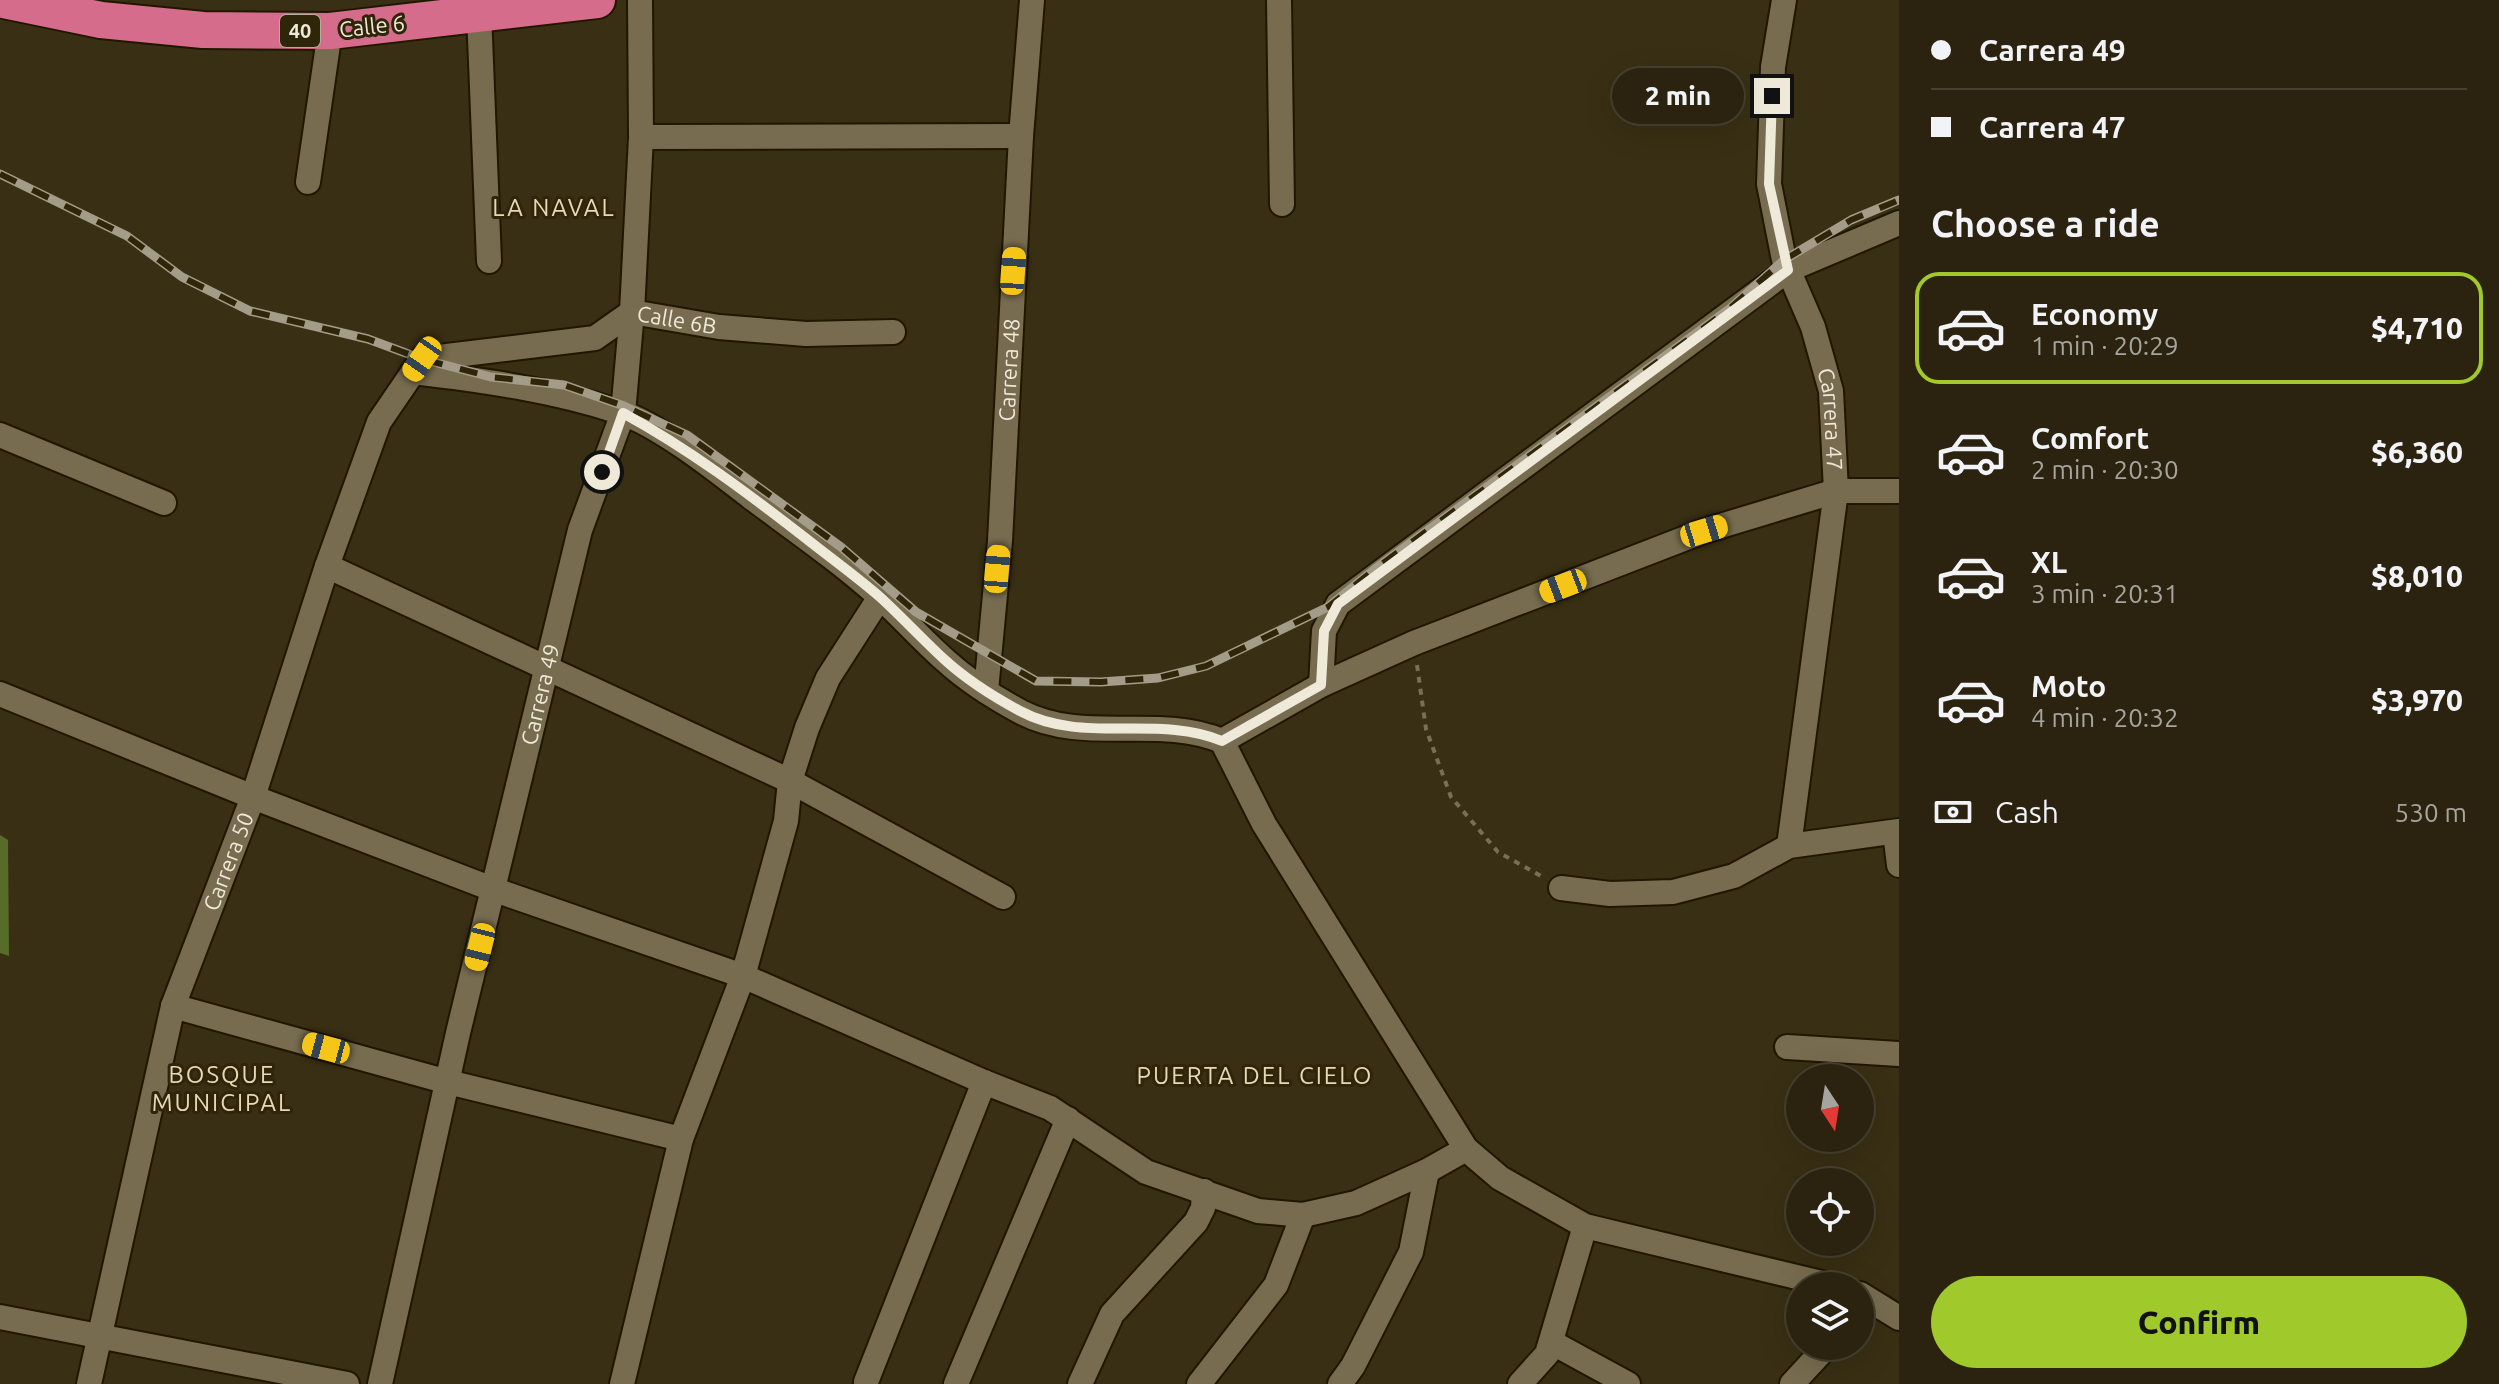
<!DOCTYPE html>
<meta charset="utf-8">
<style>
body{margin:0;font-family:Ubuntu,sans-serif;background:#332b18;color:#f1f3f6;height:100vh;display:flex;flex-direction:column;font-size:30px;white-space:nowrap}
*{box-sizing:border-box;margin:0}
p{font-size:26px;color:#a6a49e}
.icon{flex:none;width:44px;height:44px;fill:none;stroke:currentColor;stroke-width:2;stroke-linecap:round;stroke-linejoin:round}
.map{position:relative;flex:1;overflow:hidden}
.details{display:flex;flex-direction:column;background:#2b230f;width:600px}
.details>*{flex:none}
.guide{display:grid;align-content:center;height:176px;padding:0 32px;background:#2b230f}
.needle{width:52px;rotate:168deg}
.controls{position:absolute;left:1786px;top:1064px;display:grid;gap:16px}
.controls a{display:grid;place-items:center;width:88px;height:88px;border-radius:50%;background:#2b230f;box-shadow:0 8px 32px #0002,0 0 0 2px #47402f;font-size:40px}
.end{position:absolute;width:36px;height:36px;margin:-18px;border:10px solid #efe9d9;background:#111;box-shadow:0 0 0 4px #111}
.from{border-radius:50%}
.bubble{position:absolute;height:56px;border-radius:28px;background:#2b230f;box-shadow:0 8px 32px #0002,0 0 0 2px #47402f;font-size:26px;font-weight:800;line-height:56px;text-align:center}
.car{position:absolute;width:24px;height:48px;margin:-24px -12px;border-radius:10px;box-shadow:0 0 6px 2px #0007;background:linear-gradient(#f5c518 24%,#345 0 40%,#f5c518 0 76%,#345 0 86%,#f5c518 0)}
.guide b{display:flex;align-items:center;gap:28px;height:76px;font-size:30px}
.guide b+b{border-top:2px solid #47402f}
.guide i{width:20px;height:20px;background:#f1f3f6}
ul{padding:0;list-style:none}
li{display:flex;align-items:center;gap:24px;height:112px;margin:0 16px 12px;padding:0 16px;border:4px solid transparent;border-radius:24px}
li div{flex:1}
li b{display:block;font-size:30px}
li em{font-style:normal;font-weight:800}
li.on{border-color:#a0c92c}
li>.icon{width:72px;height:72px;stroke-width:1.5}
h2{padding:0 32px;font-size:36px;line-height:96px}
.pay{display:flex;align-items:center;gap:20px;height:88px;padding:0 32px;font-size:30px}
.pay p{margin-inline-start:auto}
.cta{display:flex;gap:16px;margin-top:auto;padding:16px 32px}
.cta a{flex:1;height:92px;border-radius:48px;background:#a0c92c;color:#111;font-size:32px;font-weight:800;line-height:92px;text-align:center}
main{display:flex;flex:1;min-height:0}
.map>svg:first-child{display:block}
.forest{fill:#576c28}
.lines{fill:none;stroke-linecap:round;stroke-linejoin:round}
.minor-casing{stroke:#201700;stroke-width:28}
.highway-casing{stroke:#201700;stroke-width:40}
.path{stroke:#786f58;stroke-width:4;stroke-dasharray:6 6;stroke-linecap:butt}
.minor{stroke:#776c4f;stroke-width:24}
.highway{stroke:#d56c8c;stroke-width:36}
.rail-casing{stroke:#a49c88;stroke-width:9}
.rail{stroke:#2f2509;stroke-width:6;stroke-dasharray:18;stroke-linecap:butt}
.route{stroke:#efe9d9;stroke-width:10}
.labels{text-anchor:middle;stroke-width:6;stroke-linejoin:round;paint-order:stroke}
.shield{fill:#2f2509;stroke:#b5ae9b;stroke-width:2}
.shield-label{font-size:20px;font-weight:bold;fill:#efe9d9}
.street-label{font-size:22px;fill:#efe9d9;stroke:#2f2509}
.neighbourhood-label{font-size:24px;letter-spacing:2px;fill:#e4d8b7;stroke:#2f2509}
</style>
<main>
<div class="map">
<svg width="1899" height="1384" viewBox="0 0 1899 1384">
<rect width="100%" height="100%" fill="#392f14"/>
<path class="forest" d="M0,835L8,840L9,956L0,953Z"/>
<g class="lines">
<defs>
<g id="minor">
<path d="M1279,0L1282,204"/>
<path id="s1" d="M1784,0L1773,67L1769,184L1784,260L1813,327L1831,391L1836,491L1789,846"/>
<path d="M479,13L489,261"/>
<path d="M641,137L1021,136"/>
<path d="M308,182L330,31"/>
<path d="M413,372C482,380 553,390 620,412C661,426 717,471 752,498C795,530 841,562 881,598C903,618 923,641 946,661C968,681 995,698 1021,712C1085,745 1158,714 1222,741L1264,824L1466,1149L1500,1178L1585,1226L1834,1286"/>
<path d="M0,435L164,503"/>
<path d="M327,566L790,781L1003,897"/>
<path d="M1321,685L1324,631L1338,604L1788,270L1899,223"/>
<path id="s2" d="M986,691L1000,541L1021,136L1032,0"/>
<path d="M0,694L253,797L495,890L743,976L984,1082L1050,1108L1146,1172L1258,1211L1303,1215L1356,1203L1427,1171L1466,1149"/>
<path d="M1222,741L1321,685L1414,643L1704,531L1836,491H1899"/>
<path d="M1895,832L1899,865"/>
<path d="M1561,888L1610,894L1673,892L1734,876L1789,846L1899,831"/>
<path d="M173,1006L448,1082L681,1139"/>
<path d="M1787,1047L1899,1054"/>
<path d="M1860,1294L1899,1318"/>
<path d="M0,1317L347,1384"/>
<path d="M1551,1342L1628,1384"/>
<path d="M866,1382L984,1082"/>
<path id="s3" d="M89,1384L173,1006L253,797L327,566L379,422L422,359L595,338L632,312L719,327L806,334L893,332"/>
<path id="s4" d="M380,1384L458,1033L580,530L623,413L632,312L641,137L640,0"/>
<path d="M622,1384L681,1139L743,976L786,821L790,781L807,728L828,678L880,597"/>
<path d="M956,1384L1068,1119"/>
<path d="M1080,1384L1112,1314L1196,1222L1203,1208L1204,1191"/>
<path d="M1199,1384L1276,1285L1303,1215"/>
<path d="M1340,1384L1353,1366L1411,1252L1427,1171"/>
<path d="M1520,1384L1547,1354L1585,1226"/>
<path d="M1792,1384L1827,1346"/>
</g>
<path id="highway" d="M4,0L101,20L203,30L330,31L597,0"/>
</defs>
<use href="#minor" class="minor-casing"/>
<use href="#highway" class="highway-casing"/>
<path class="path" d="M1417,665L1426,729L1451,797L1498,852L1541,876"/>
<use href="#minor" class="minor"/>
<use href="#highway" class="highway"/>
<defs>
<path id="rail" d="M0,174L127,236L182,277L250,311L368,339L422,359L491,377L564,385L624,406L687,435L841,547L916,612L1036,681L1101,682L1158,678L1206,666L1328,607L1375,569L1728,310L1784,260L1851,220L1899,200"/>
</defs>
<use href="#rail" class="rail-casing"/>
<use href="#rail" class="rail"/>
</g>
<g class="lines">
<path class="route" d="M602,472L623,413C689,449 749,494 808,540C832,559 857,577 880,597C902,617 923,640 945,660C967,680 994,697 1020,711C1083,745 1158,714 1222,741L1321,685L1324,631L1338,604L1788,270L1769,184L1772,96"/>
</g>
<g class="labels">
<rect class="shield" x="280" y="15" width="40" height="32" rx="6"/>
<g class="shield-label">
<text x="300" y="38">40</text>
</g>
<g class="street-label">
<text transform="translate(372 26) rotate(-6)" y="8">Calle 6</text>
<text dy="8" stroke="none"><textPath href="#s3" startOffset="1348">Calle 6B</textPath></text>
<text dy="8" stroke="none"><textPath href="#s2" startOffset="322">Carrera 48</textPath></text>
<text dy="8" stroke="none"><textPath href="#s1" startOffset="430">Carrera 47</textPath></text>
<text dy="8" stroke="none"><textPath href="#s4" startOffset="708">Carrera 49</textPath></text>
<text dy="8" stroke="none"><textPath href="#s3" startOffset="542">Carrera 50</textPath></text>
</g>
<g class="neighbourhood-label">
<text x="554" y="216">LA NAVAL</text>
<text x="222" y="1083">BOSQUE<tspan x="222" dy="28">MUNICIPAL</tspan></text>
<text x="1255" y="1084">PUERTA DEL CIELO</text>
</g>
</g>
</svg>
<div class="controls">
<a><svg class="needle" viewBox="-14 -14 28 28"><path d="M0-13l5 13h-10z" fill="#e53935"/><path d="M0 13l5-13h-10z" fill="#a6a49e"/></svg></a>
<a><svg class="icon" aria-label="locate" viewBox="0 0 24 24"><circle cx="12" cy="12" r="6"/><path d="M12 2v4M12 18v4M2 12h4M18 12h4"/></svg></a>
<a><svg class="icon" aria-label="layers" viewBox="0 0 24 24"><path d="M12 4l9 5-9 5-9-5zM3 14l9 5 9-5"/></svg></a>
</div>
<i class="end from" style="left:602px;top:472px"></i>
<i class="end" style="left:1772px;top:96px"></i>
<div class="bubble" style="left:1612px;top:68px;width:132px">2 min</div>
<i class="car" style="left:1013px;top:271px;rotate:4deg"></i>
<i class="car" style="left:422px;top:359px;rotate:215deg"></i>
<i class="car" style="left:1704px;top:531px;rotate:73deg"></i>
<i class="car" style="left:997px;top:569px;rotate:5deg"></i>
<i class="car" style="left:1563px;top:586px;rotate:249deg"></i>
<i class="car" style="left:480px;top:947px;rotate:194deg"></i>
<i class="car" style="left:326px;top:1048px;rotate:285deg"></i>
</div>
<section class="details">
<div class="guide">
<b><i class="from"></i>Carrera 49</b>
<b><i></i>Carrera 47</b>
</div>
<h2>Choose a ride</h2>
<ul>
<li class="on"><svg class="icon" aria-label="car" viewBox="0 0 24 24"><path d="M5 17H2v-5l4-1 3-4h7l3 4 3 1v5h-3M9 17h6M6 11h13"/><circle cx="7" cy="17" r="2"/><circle cx="17" cy="17" r="2"/></svg><div><b>Economy</b><p>1 min · 20:29</p></div><em>$4,710</em></li>
<li><svg class="icon" aria-label="car" viewBox="0 0 24 24"><path d="M5 17H2v-5l4-1 3-4h7l3 4 3 1v5h-3M9 17h6M6 11h13"/><circle cx="7" cy="17" r="2"/><circle cx="17" cy="17" r="2"/></svg><div><b>Comfort</b><p>2 min · 20:30</p></div><em>$6,360</em></li>
<li><svg class="icon" aria-label="car" viewBox="0 0 24 24"><path d="M5 17H2v-5l4-1 3-4h7l3 4 3 1v5h-3M9 17h6M6 11h13"/><circle cx="7" cy="17" r="2"/><circle cx="17" cy="17" r="2"/></svg><div><b>XL</b><p>3 min · 20:31</p></div><em>$8,010</em></li>
<li><svg class="icon" aria-label="car" viewBox="0 0 24 24"><path d="M5 17H2v-5l4-1 3-4h7l3 4 3 1v5h-3M9 17h6M6 11h13"/><circle cx="7" cy="17" r="2"/><circle cx="17" cy="17" r="2"/></svg><div><b>Moto</b><p>4 min · 20:32</p></div><em>$3,970</em></li>
</ul>
<div class="pay"><svg class="icon" aria-label="cash" viewBox="0 0 24 24"><path d="M3 7h18v10H3z"/><circle cx="12" cy="12" r="2"/></svg>Cash<p>530 m</p></div>
<div class="cta"><a>Confirm</a></div>
</section>
</main>
